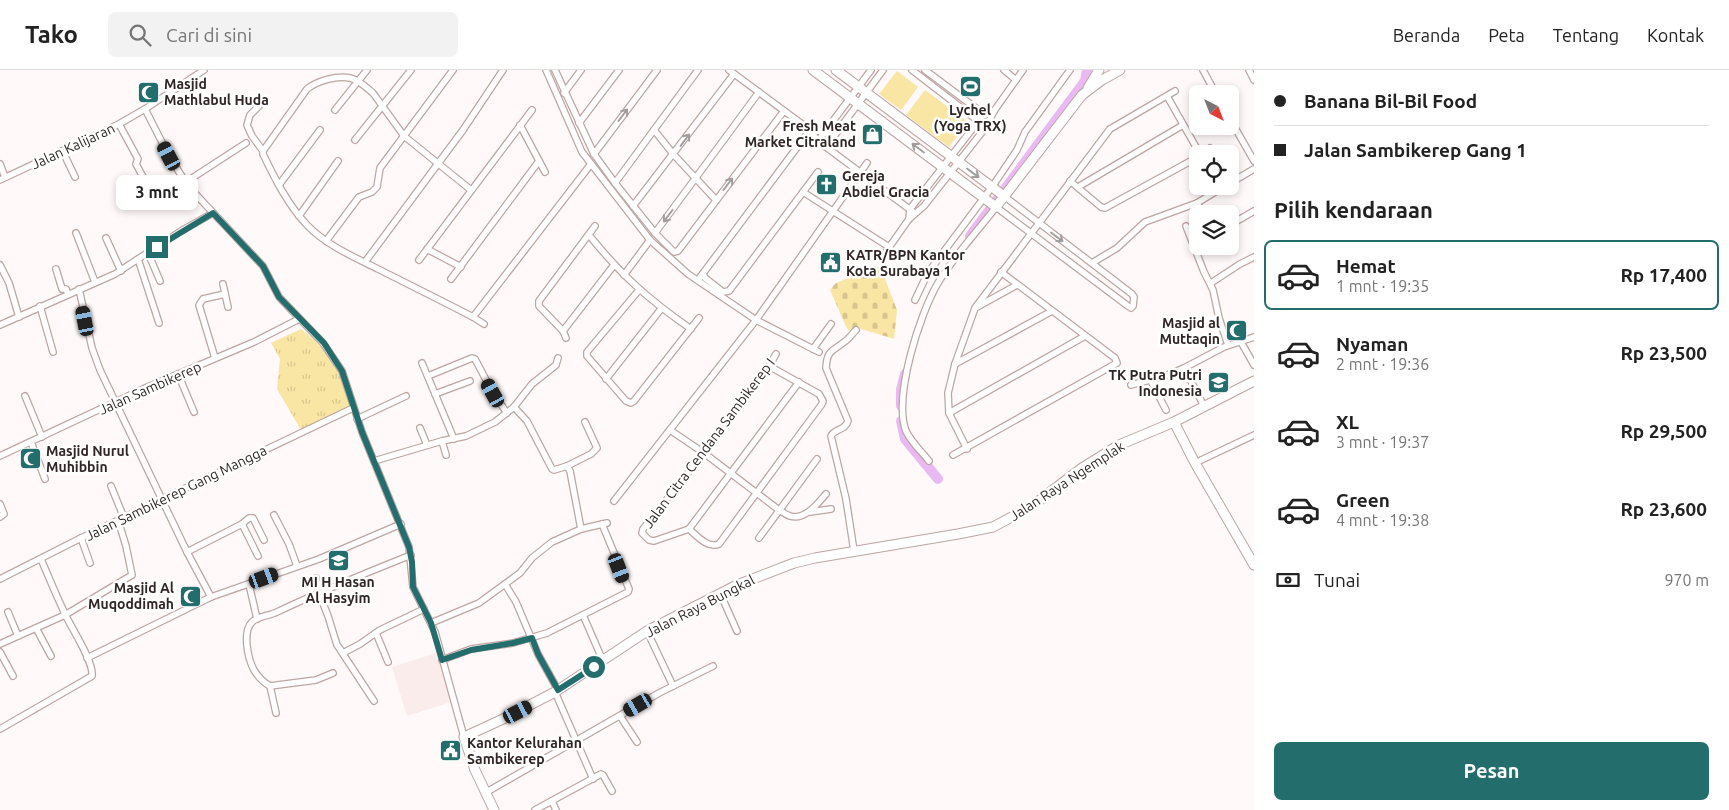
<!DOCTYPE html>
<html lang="id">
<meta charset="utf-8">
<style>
body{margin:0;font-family:Ubuntu,sans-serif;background:#f2f2f2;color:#222;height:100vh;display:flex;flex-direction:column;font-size:19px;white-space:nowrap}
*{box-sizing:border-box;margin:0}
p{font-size:16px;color:#767676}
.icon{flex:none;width:28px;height:28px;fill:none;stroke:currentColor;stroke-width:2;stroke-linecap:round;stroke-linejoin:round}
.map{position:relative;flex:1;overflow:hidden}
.sheet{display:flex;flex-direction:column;background:#fff;width:475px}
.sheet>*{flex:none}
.guide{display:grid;align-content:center;height:110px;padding:0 20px;background:#fff}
.needle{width:32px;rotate:138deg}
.tools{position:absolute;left:1189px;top:15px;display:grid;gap:10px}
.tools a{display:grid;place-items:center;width:50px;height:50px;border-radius:8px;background:#fff;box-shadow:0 2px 8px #0003;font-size:25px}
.end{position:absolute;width:22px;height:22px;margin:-11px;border:6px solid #236e6d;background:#fff;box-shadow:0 0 0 2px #fff}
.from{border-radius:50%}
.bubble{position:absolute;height:35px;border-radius:8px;background:#fff;box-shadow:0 2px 8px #0003;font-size:16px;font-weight:700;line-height:35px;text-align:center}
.car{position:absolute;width:15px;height:30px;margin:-15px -8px;border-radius:6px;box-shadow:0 0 4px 1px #0007;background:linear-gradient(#222 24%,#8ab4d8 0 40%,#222 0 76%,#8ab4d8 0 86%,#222 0)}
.guide b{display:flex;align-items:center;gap:18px;height:48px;font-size:19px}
.guide b+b{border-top:1px solid #e0e0e0}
.guide i{width:12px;height:12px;background:#222}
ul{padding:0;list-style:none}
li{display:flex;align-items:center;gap:15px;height:70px;margin:0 10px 8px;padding:0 10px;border:2px solid transparent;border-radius:8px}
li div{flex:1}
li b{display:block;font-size:19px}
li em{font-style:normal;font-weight:700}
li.selected{border-color:#236e6d}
li>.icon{width:45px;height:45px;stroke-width:1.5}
h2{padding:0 20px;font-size:22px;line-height:60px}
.pay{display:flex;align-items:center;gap:12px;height:55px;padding:0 20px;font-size:19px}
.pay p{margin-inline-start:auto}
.action{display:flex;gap:10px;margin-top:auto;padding:10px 20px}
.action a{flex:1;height:58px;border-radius:8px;background:#236e6d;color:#fff;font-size:20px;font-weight:700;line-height:58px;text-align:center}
header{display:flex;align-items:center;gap:30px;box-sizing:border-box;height:70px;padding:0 25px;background:#fff;border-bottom:1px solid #e0e0e0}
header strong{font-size:24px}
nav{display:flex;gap:28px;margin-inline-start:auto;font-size:18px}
.search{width:350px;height:45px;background:#f2f2f2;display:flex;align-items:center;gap:12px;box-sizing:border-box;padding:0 18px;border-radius:8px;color:#767676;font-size:19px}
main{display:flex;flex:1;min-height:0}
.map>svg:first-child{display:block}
.built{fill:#faecea}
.grass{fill:url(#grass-tufts)}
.cemetery{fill:url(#cemetery-stones)}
.park{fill:#fae6a4}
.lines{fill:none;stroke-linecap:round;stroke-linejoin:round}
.river{stroke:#e9baf2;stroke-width:10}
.street-casing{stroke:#bda5a2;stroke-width:8}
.secondary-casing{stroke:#bda5a2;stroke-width:11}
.street{stroke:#fff;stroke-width:5.5}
.secondary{stroke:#fff;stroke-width:9}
.oneway{stroke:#a19d9d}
.route{stroke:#236e6d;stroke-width:6}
.labels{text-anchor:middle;stroke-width:5;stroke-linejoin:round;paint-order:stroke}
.poi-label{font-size:14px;font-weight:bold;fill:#2f2625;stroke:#fff;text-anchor:start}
.street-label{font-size:14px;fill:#2f2625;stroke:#fff}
</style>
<header>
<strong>Tako</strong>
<div class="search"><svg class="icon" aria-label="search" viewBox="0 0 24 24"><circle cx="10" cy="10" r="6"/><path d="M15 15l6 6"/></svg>Cari di sini</div>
<nav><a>Beranda</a><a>Peta</a><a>Tentang</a><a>Kontak</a></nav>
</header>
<main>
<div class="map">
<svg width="1254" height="740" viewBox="0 0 1254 740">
<defs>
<pattern id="grass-tufts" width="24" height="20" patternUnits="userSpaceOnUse" patternTransform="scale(1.25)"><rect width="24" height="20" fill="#fae6a4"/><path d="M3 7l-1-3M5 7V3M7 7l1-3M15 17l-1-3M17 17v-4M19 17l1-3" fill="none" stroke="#d7c58d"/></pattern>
<pattern id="cemetery-stones" width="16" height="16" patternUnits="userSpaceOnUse" patternTransform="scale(1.25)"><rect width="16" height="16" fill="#fae6a4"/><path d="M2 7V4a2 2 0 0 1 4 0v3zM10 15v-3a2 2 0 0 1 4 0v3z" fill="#d7c58d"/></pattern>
</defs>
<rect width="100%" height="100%" fill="#fff9f9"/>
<path class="built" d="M439,582L451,632L407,646L392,597Z"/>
<path class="grass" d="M301,259C330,281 341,302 351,337L301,360L277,319L280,289L271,273Z"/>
<path class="cemetery" d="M880,196L897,240L894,269L855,257L848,261L830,220L836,213Z"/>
<g class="park">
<path d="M897,1L918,17L901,40L879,24Z"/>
<path d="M925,20L968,52L949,77L906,45Z"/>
</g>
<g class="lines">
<g class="river">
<path d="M970,166L1085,11L1087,0"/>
<path d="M901,336V320L905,304"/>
<path d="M901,351L905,369L938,409"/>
</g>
<defs>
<g id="street">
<path d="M546,0L582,82L650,170L688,204L756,250L819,282"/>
<path d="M555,0L594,84L615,113L655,163L674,182L678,181L784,41"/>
<path d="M729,0L810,60L824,62L833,68"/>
<path d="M912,0L986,57"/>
<path d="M925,0L985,45"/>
<path d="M1004,0L1016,10"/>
<path d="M1203,0L1216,24"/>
<path d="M1249,0L1254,10"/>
<path d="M564,23L581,0"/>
<path d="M1167,26L1200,84"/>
<path d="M259,36L250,45L247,55L252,66L263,81"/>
<path d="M145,39L169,86L188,116L263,196L279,227L323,273L342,301L362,362L409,477L413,517L435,562L464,667"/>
<path d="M335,40L367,0"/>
<path d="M1230,49L1254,91"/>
<path d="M579,53L619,0"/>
<path d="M119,54L138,89L136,94L148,116"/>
<path d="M520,55L545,102"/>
<path d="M654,60L674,85L716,130"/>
<path d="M810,60L818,71L912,141"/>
<path d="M355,70L411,0"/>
<path d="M818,71L871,0"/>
<path d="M826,77L883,0"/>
<path d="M63,82L75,107"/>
<path d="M594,84L657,0"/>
<path d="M1203,84L1210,78"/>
<path d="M0,94L5,107"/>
<path d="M0,110L119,54L145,39L204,0"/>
<path d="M1070,111L1101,137L1105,138L1198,87"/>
<path d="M186,112L246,73"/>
<path d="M615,113L698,0"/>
<path d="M1230,113L1254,99"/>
<path d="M279,115L320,60"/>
<path d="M1078,117L1183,55"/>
<path d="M471,120L404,66L373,23C366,17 359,10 350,8C337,5 317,11 307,19L263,81V84C275,109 288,135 307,155C326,175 354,187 378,199C410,215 442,231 473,247L484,254"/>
<path d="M803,122L889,177"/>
<path d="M1197,133L1203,144"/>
<path d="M633,136L734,4"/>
<path d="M299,146L338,91"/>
<path d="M909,149L910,139L984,44L994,41"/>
<path d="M1230,155L1254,141"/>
<path d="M1186,156L1204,202L1213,220L1219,248L1228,275"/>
<path d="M76,163L95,212"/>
<path d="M655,163L759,22"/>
<path d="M589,165C621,205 649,230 691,259"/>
<path d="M106,168L121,201"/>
<path d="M326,171L359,127L372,122L377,117L380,98L453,0"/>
<path d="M427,179L461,197"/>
<path d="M148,183L160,211"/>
<path d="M883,186L909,149L924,136L986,57L994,41L1023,0"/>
<path d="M138,189L159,253"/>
<path d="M419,190L532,40"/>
<path d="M365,192L463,60L503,0"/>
<path d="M1092,193L1117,178L1145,152L1197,133L1225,116"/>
<path d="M0,195L9,213L19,247"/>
<path d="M56,199L62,219H66L68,224"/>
<path d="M703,204L705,208L723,222L729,221L818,102"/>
<path d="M624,205L650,170"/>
<path d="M451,209L539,91"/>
<path d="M698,210L810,60"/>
<path d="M1211,213L1240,194L1254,187"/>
<path d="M223,214L228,237"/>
<path d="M79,219L92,278L100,300L187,482L211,527"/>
<path d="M639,220L587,282V286L626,331L631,333L634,331L699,248"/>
<path d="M915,230L924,211L933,196L992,117L1017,80L1025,62L1070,0"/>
<path d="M40,236L53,282"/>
<path d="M977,237L1017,215"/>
<path d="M473,247L591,94"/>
<path d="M0,255L115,204L181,161L213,143"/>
<path d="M563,261L614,195"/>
<path d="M566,268L563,261L539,236V231L595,156"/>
<path d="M1241,272L1254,295"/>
<path d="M813,279L831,254"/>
<path d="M215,288L199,235L203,229L225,224"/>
<path d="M422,293L454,369"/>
<path d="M955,294L1052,241"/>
<path d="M769,296L819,324L823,331L822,334L719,474C708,479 697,466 689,459L654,471L649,470L642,463L643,459L704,383L769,296L776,284"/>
<path d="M178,304L194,342"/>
<path d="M428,306L472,288L475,289L493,323L507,343"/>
<path d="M606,309L661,239"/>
<path d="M1151,311L1166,340"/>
<path d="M1131,315L1165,306L1184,298"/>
<path d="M435,324L470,311"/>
<path d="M25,326L42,367"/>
<path d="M1204,336L1184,298L1224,277L1254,267"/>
<path d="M514,337L527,351L552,399L554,400L567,396L570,401L581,459"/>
<path d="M949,343L1085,266"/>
<path d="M357,349L406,326"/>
<path d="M420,358L427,375"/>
<path d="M670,360L704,383L779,440C783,442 786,445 790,446C805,451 818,433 826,424"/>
<path d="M442,371L446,385"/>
<path d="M31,372L45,409"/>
<path d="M967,379L949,343L948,323L955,294L975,238L1110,59L1175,21"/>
<path d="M953,385L1117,293L1115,288L1001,202"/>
<path d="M0,386L143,319L254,272L299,249"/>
<path d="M374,391L442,371L466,366L495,352L514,337L532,314L556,295L558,288"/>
<path d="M929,391C922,382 911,372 906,361C893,327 920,243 938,213C954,186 977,162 996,137L1128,236L1131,238L1133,236L1134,227L1132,224L1004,126"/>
<path d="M1195,393L1254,365"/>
<path d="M567,396L591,384L597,378L585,352"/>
<path d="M111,416L124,448"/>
<path d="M614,431L756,250L867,93"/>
<path d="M0,434L4,444L0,447"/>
<path d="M810,442L831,439"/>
<path d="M274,445L289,474L297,496"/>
<path d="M242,454L249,448H253L264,470"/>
<path d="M689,459L799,312"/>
<path d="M81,468L90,493"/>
<path d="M759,468L817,389"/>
<path d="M854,481L846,429L831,366C834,359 846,360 848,351L826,298C827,280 832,282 844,272C849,269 852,264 856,260"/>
<path d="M187,482L242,454L258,486"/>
<path d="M316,508L319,523L328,546L337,575L343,583L360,574L380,560L424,539"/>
<path d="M0,509L81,468L353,338"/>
<path d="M249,514L257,549"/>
<path d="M505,514L516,532L538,584L558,620"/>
<path d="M720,523L737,561"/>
<path d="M8,542L18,566"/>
<path d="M583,545L603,591"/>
<path d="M431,553L479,533L520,503L532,488L552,472L581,459L607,453"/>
<path d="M36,558L51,586"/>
<path d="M647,561L673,616"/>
<path d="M376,563L388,592"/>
<path d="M0,574L65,545L132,505L126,476L118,450"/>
<path d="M341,581L374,631"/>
<path d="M0,582L13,606"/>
<path d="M87,588L211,527L319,489L401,454"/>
<path d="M442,590L471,579L513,573L547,563L628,522L629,519L602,454"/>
<path d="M333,603L316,610L270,616C263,612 258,607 254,600C248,589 242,562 252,552C258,546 269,546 277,542C321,521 366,503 411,485"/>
<path d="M270,616L276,643"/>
<path d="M555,622L593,709"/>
<path d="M620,646L637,672"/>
<path d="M0,659L92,606C94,592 72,559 66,546C57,527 49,508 41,489"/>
<path d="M485,723L659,623L713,596"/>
<path d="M552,731L556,740"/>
<path d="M535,740L601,704L603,705L612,721"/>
</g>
<g id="secondary">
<path d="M813,0L996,137L1082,25L1102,10L1120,0"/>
<path d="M836,0L1004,126"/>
<path d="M1088,18L1099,0"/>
<path d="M1174,352L1195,393L1254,495"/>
<path d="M494,740L475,700L464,667L503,649L555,622L647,561L737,515L794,493L815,488L958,464L993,457L1032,436L1082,398L1119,375L1174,352L1254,311"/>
</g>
</defs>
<use href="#street" class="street-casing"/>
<use href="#secondary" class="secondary-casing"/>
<use href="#street" class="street"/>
<use href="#secondary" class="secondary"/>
</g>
<defs><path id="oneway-shaft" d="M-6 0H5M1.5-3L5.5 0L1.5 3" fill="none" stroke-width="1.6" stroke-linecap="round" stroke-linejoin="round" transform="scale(1.25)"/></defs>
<g class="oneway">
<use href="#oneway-shaft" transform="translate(623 45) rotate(-53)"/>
<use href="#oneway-shaft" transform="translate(685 70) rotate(-53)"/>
<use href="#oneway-shaft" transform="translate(918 78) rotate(-143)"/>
<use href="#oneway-shaft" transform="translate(973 103) rotate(37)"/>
<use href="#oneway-shaft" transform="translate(728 114) rotate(-53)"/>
<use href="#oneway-shaft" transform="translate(668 146) rotate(127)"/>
<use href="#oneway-shaft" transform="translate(1057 167) rotate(37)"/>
</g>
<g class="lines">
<path class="route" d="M157,177L213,143L263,196L279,227L324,273L342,301L362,362L409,477L412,492L413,517L431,553L442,590L471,580L513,573L532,568L538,584L558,620L594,597"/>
</g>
<defs>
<symbol id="stadium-square" viewBox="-11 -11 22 22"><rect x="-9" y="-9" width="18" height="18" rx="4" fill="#236e6d" stroke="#fff"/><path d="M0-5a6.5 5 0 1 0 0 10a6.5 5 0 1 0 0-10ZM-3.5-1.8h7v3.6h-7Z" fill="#fff"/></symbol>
<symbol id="mosque-square" viewBox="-11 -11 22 22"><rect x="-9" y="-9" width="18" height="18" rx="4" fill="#236e6d" stroke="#fff"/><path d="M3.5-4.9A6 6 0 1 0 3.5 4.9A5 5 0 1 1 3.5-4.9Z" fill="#fff"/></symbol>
<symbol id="shop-square" viewBox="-11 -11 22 22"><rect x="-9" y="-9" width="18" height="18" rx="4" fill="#236e6d" stroke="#fff"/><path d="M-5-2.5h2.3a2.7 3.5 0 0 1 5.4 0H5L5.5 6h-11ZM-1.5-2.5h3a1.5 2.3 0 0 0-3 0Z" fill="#fff"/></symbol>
<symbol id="church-square" viewBox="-11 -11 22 22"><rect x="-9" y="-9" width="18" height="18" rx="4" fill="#236e6d" stroke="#fff"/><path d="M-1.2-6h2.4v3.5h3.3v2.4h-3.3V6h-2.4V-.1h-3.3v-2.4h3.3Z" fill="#fff"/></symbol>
<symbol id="civic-square" viewBox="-11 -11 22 22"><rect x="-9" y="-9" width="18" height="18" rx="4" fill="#236e6d" stroke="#fff"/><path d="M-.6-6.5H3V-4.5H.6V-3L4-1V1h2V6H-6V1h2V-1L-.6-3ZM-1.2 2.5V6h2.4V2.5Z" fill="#fff"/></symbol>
<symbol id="school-square" viewBox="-11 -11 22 22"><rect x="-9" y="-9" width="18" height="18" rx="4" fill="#236e6d" stroke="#fff"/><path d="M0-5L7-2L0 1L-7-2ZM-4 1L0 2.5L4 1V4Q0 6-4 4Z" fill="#fff"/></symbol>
</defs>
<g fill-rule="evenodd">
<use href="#stadium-square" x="958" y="4" width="25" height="25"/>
<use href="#mosque-square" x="136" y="10" width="25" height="25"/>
<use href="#shop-square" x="860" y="52" width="25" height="25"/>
<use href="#church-square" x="814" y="102" width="25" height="25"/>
<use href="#civic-square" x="818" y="180" width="25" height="25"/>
<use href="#mosque-square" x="1224" y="248" width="25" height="25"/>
<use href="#school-square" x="1206" y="300" width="25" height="25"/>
<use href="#mosque-square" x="18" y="376" width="25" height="25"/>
<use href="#school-square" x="326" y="478" width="25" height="25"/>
<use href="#mosque-square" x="178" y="514" width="25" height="25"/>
<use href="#civic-square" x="438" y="668" width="25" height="25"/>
</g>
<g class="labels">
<g class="poi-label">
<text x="164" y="19">Masjid<tspan x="164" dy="16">Mathlabul Huda</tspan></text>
<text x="970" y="45" text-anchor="middle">Lychel<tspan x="970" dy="16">(Yoga TRX)</tspan></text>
<text x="856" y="61" text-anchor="end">Fresh Meat<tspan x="856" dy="16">Market Citraland</tspan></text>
<text x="842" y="111">Gereja<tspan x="842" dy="16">Abdiel Gracia</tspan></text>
<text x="846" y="190">KATR/BPN Kantor<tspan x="846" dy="16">Kota Surabaya 1</tspan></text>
<text x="1220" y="258" text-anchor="end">Masjid al<tspan x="1220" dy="16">Muttaqin</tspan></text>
<text x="1202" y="310" text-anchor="end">TK Putra Putri<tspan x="1202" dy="16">Indonesia</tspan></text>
<text x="46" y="386">Masjid Nurul<tspan x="46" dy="16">Muhibbin</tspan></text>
<text x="338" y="517" text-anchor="middle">MI H Hasan<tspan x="338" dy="16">Al Hasyim</tspan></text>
<text x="174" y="523" text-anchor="end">Masjid Al<tspan x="174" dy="16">Muqoddimah</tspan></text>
<text x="467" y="678">Kantor Kelurahan<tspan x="467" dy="16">Sambikerep</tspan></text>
</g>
<g class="street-label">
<text transform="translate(73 76) rotate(-25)" y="5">Jalan Kalijaran</text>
<text transform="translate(150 318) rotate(-24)" y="5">Jalan Sambikerep</text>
<text transform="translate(709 373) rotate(-53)" y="5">Jalan Citra Cendana Sambikerep I</text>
<text transform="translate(1067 411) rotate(-33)" y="5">Jalan Raya Ngemplak</text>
<text transform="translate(176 423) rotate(-26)" y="5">Jalan Sambikerep Gang Mangga</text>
<text transform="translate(700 536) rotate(-27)" y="5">Jalan Raya Bungkal</text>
</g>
</g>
</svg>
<div class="tools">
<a><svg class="needle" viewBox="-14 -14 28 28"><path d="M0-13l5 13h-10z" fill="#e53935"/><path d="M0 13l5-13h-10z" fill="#767676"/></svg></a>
<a><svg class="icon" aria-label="locate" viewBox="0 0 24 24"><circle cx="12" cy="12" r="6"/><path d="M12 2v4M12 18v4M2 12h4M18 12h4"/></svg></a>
<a><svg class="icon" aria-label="layers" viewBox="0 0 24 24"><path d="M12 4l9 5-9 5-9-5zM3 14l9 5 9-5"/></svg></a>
</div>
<i class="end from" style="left:594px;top:597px"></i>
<i class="end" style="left:157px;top:177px"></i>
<div class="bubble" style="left:116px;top:105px;width:82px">3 mnt</div>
<i class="car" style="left:169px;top:86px;rotate:332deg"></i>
<i class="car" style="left:85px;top:251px;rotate:349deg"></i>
<i class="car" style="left:493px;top:323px;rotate:331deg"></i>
<i class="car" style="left:619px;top:498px;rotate:159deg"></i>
<i class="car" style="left:264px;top:508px;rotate:70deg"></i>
<i class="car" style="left:638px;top:635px;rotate:240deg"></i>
<i class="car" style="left:518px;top:642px;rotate:63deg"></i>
</div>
<section class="sheet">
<div class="guide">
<b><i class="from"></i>Banana Bil-Bil Food</b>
<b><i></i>Jalan Sambikerep Gang 1</b>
</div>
<h2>Pilih kendaraan</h2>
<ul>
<li class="selected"><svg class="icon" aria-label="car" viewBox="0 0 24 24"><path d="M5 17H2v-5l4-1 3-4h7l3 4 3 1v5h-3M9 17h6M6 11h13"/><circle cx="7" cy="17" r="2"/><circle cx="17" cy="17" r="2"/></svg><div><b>Hemat</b><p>1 mnt · 19:35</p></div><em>Rp 17,400</em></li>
<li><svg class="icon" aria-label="car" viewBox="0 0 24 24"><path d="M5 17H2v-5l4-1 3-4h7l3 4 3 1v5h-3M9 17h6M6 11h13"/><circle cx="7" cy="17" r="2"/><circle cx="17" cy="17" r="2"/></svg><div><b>Nyaman</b><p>2 mnt · 19:36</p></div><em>Rp 23,500</em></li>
<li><svg class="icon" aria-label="car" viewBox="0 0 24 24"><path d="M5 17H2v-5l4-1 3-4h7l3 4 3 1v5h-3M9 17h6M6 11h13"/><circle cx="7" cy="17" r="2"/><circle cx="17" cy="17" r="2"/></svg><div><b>XL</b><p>3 mnt · 19:37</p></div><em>Rp 29,500</em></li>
<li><svg class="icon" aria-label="car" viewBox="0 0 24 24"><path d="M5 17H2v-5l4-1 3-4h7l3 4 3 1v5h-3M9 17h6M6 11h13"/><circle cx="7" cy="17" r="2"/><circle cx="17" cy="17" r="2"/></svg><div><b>Green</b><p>4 mnt · 19:38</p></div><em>Rp 23,600</em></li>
</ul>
<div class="pay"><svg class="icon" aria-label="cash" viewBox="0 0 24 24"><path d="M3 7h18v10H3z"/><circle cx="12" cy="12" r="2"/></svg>Tunai<p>970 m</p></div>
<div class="action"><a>Pesan</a></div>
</section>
</main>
